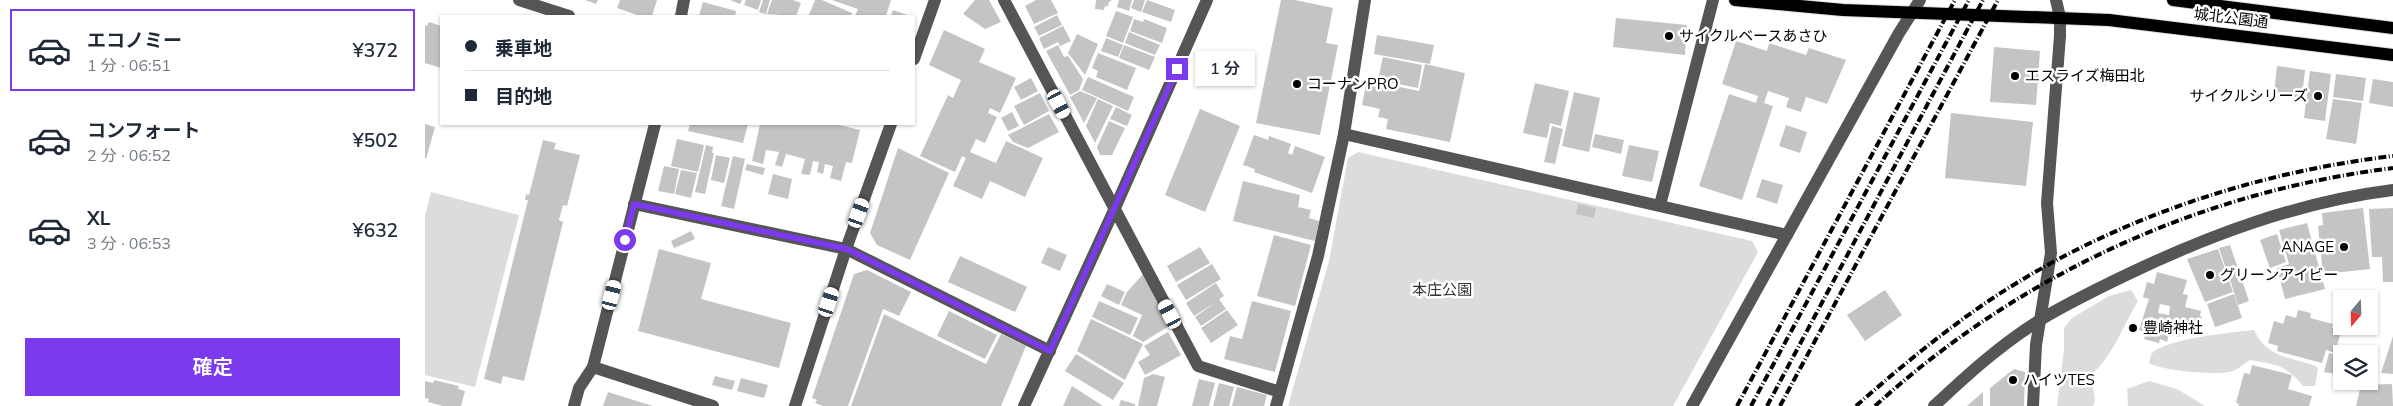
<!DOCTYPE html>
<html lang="ja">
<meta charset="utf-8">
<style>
body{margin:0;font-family:Mulish,"Noto Sans JP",sans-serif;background:#f2f2f3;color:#1f2937;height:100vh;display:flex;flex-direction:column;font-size:19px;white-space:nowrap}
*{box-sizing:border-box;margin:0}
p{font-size:16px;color:#747a83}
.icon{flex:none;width:28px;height:28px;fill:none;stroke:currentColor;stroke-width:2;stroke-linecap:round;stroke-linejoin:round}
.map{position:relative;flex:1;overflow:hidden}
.drawer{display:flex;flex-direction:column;background:#fff;width:425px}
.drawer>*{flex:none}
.banner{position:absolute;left:15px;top:15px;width:475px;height:110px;border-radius:0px;box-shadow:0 1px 4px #0004;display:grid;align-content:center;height:110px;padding:0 25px;background:#fff}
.needle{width:32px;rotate:199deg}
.controls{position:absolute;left:1908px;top:290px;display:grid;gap:10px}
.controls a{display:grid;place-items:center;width:45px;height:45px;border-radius:0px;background:#fff;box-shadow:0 1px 4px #0004;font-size:25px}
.end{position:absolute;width:22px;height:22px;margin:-11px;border:6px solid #7c3aed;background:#fff;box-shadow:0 0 0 2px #fff}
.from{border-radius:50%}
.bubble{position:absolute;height:35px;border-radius:0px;background:#fff;box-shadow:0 1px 4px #0004;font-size:16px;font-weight:600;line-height:35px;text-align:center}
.car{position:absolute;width:15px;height:30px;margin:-15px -8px;border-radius:6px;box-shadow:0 0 4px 1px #0007;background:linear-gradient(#fff 24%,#345 0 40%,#fff 0 76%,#345 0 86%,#fff 0)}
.banner b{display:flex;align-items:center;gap:18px;height:48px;font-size:19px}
.banner b+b{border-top:1px solid #e0e1e3}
.banner i{width:12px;height:12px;background:#1f2937}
ul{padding:9px 0 0;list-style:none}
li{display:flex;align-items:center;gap:15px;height:82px;margin:0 10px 8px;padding:0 15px;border:2px solid transparent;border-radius:0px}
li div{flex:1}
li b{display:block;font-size:19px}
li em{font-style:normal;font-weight:600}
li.selected{border-color:#7c3aed}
li>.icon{width:45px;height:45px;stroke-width:1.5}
.button{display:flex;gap:10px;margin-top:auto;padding:10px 25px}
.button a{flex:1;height:58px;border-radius:0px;background:#7c3aed;color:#fff;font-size:20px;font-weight:600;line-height:58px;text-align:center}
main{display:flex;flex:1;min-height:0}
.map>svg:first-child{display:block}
.green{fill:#dcdcdc}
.building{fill:#c4c4c4;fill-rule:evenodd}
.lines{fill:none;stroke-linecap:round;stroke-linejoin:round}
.major-casing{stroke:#dbdbdb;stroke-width:14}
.minor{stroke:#555;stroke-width:12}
.major{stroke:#000;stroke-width:12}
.rail{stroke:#000;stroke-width:4;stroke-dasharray:8 2.5 1 2.5;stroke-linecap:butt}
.route{stroke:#7c3aed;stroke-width:6}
.poi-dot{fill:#000;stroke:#fff;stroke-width:2}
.labels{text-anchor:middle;stroke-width:5;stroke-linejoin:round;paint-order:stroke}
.street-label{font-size:15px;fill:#000;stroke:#fff}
.poi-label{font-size:15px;fill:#000;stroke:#fff;text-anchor:start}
.park-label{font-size:15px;fill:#333;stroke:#fff}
</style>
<main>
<section class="drawer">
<ul>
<li class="selected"><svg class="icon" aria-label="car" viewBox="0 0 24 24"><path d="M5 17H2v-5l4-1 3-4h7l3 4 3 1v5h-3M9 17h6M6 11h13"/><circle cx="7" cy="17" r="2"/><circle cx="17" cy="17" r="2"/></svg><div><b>エコノミー</b><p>1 分 · 06:51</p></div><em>¥372</em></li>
<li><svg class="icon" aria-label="car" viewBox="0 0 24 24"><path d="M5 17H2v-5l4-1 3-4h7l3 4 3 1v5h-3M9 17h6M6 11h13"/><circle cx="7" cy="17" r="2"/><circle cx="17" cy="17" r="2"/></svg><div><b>コンフォート</b><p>2 分 · 06:52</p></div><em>¥502</em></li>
<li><svg class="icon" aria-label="car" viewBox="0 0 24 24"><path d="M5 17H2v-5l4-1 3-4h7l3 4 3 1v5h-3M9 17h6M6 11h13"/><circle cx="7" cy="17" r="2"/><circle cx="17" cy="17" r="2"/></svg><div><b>XL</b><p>3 分 · 06:53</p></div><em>¥632</em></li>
</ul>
<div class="button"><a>確定</a></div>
</section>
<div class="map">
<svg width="1968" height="406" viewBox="0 0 1968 406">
<rect width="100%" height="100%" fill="#fff"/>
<g class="green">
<path d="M933,152L1327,241L1333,252L1248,406H863L904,261L923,158Z"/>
<path d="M6,192L94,215L50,387L0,375V216Z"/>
<path d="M1706,290L1713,301C1698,326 1688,356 1666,375L1670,400L1668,406H1632L1639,350V328L1647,318L1684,296Z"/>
<path d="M1829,330C1842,358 1865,357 1891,366L1893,369L1890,386H1878C1862,365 1849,364 1825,360C1819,364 1811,371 1804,372C1789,375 1738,371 1724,363C1724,362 1726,356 1726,355C1735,339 1810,332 1829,330Z"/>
<path d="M1724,381L1752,389L1780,406H1703L1702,389Z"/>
</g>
<g class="building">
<path d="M160,0H173L171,4Z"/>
<path d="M195,0H232L227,16H215L192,8Z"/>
<path d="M305,0H317L315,4Z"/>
<path d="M321,0H336L333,10L319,5Z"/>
<path d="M338,0H345L341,14L334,12Z"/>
<path d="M347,0H368L376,3L371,16L342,14Z"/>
<path d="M390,0H397L427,13L426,16H387L384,15Z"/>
<path d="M407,0H466L461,16H430L433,9Z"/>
<path d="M550,0H564L576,22L560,29L538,14Z"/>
<path d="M611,0H626L633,13L609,24L600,6Z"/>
<path d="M671,0H687L684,2L683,6H680L679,10L670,9Z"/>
<path d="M694,0H707L704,11L692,7Z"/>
<path d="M709,0H720L716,12L706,8Z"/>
<path d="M722,0L750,10L746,22L717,12Z"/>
<path d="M856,0H870L908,8L901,43L913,45L895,135L831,123Z"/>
<path d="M278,2L311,11L310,16H274Z"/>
<path d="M468,10L485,16H466Z"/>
<path d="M691,11L708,17L698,43L681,36Z"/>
<path d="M632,15L637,25L614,36L609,27Z"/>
<path d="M1191,18L1262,25L1260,55L1188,47Z"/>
<path d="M709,19L718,22L719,19L742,28L737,43L705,31Z"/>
<path d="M4,22L16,26V68L0,63V25L2,26Z"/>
<path d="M638,26L646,41L635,46L633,42L619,49L614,38Z"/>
<path d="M519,30L560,49L554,62L591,78L575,113L565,108L563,113L572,117L560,143L551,139L545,152L571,163L581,141L618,158L600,197L565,181L557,199L528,186L541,158L537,156L530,172L495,156L523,95L528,98L536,80L504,65Z"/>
<path d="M704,32L735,45L730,55L700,43Z"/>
<path d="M652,34L673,44L660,75L643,53Z"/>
<path d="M952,35L1009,45L1005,64L949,54Z"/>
<path d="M681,38L698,45L693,57L676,51Z"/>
<path d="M1311,41L1342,51L1344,43L1381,55L1384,48L1421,60L1402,104L1381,97L1376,112L1361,107L1364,98L1343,91L1339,103L1348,106L1317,200L1274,186L1304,94L1331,103L1333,96L1297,84Z"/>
<path d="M633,45L639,57L643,56L658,79L654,90L645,95L621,51Z"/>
<path d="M699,45L730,57L724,70L694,58Z"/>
<path d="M1569,47L1615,51L1611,105L1565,102Z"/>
<path d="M673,53L711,68L702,90L671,77L673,71L667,68Z"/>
<path d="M958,57L997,65L993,88L953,80Z"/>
<path d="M1000,64L1040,73L1025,142L961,129L963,119L953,117L955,109L937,105L942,80L994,91Z"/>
<path d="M1852,66L1880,70L1877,98L1849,94Z"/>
<path d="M1885,71L1906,74L1900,121L1879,118Z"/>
<path d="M1911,74L1941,78L1938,101L1908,97Z"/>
<path d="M663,77L709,97L703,111L657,90Z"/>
<path d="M606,78L613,91L596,100L589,87Z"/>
<path d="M1948,79L1968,82V107L1944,103Z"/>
<path d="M1110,83L1144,91L1136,126L1125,123L1122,138L1098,133Z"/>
<path d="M655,91L672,98L659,123L645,97Z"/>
<path d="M1149,92L1175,98L1164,152L1137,146Z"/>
<path d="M615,93L624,111L599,125L589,106Z"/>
<path d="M673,99L688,106L670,143L661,126Z"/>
<path d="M1908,99L1937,103L1931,144L1901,139Z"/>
<path d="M691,107L707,115L702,126L685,119Z"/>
<path d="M775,109L815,126L780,212L740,195Z"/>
<path d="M587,112L594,126L583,131L576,118Z"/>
<path d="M1526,113L1608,122L1601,186L1520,178Z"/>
<path d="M624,114L634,132L603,148L588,142L583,135Z"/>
<path d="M684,121L700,128L687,155H675L672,147Z"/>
<path d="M0,124L10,127L1,159H0Z"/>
<path d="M265,124H323L318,143L263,131Z"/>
<path d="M335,124H410L435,130L427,163L421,162L416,181L405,178L408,166L400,164L398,174L392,172L394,162L388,161L385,175L376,174L380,159L361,154L357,167L350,165L354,152L341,150L338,164L327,161Z"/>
<path d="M1361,125L1382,132L1375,153L1354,146Z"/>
<path d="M1127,126L1138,129L1130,164L1119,162Z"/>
<path d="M1170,134L1199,140L1196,154L1167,147Z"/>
<path d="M829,135L843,140L844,136L866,144L863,153L867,155L870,146L900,157L887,193L829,172L830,169L818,165Z"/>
<path d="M252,139L279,145L273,172L246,166Z"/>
<path d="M118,140L131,143L129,149L155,155L142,206L138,205L134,220L138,222L99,381L78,376L76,384L59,379L103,200H100L101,194L104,195Z"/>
<path d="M281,145L288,147L287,153H289L280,194L270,192Z"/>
<path d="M1204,145L1234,151L1227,182L1197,176Z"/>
<path d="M473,148L524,173L485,260L452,245L445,233Z"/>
<path d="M291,155L305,158L299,183L286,180Z"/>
<path d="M308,156L320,159L309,209L296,206Z"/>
<path d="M322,164L340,168L338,175L320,170Z"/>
<path d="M239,166L254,169L249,194L233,191Z"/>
<path d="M256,170L272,173L266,198L250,194Z"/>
<path d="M348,174L367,179L363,199L343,194Z"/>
<path d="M1337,179L1358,185L1352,204L1331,197Z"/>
<path d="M818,181L875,195L873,207L886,210L884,218L894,221L890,241L808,221Z"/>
<path d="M1153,204L1171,208L1169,218L1151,214Z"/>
<path d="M1938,208L1945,269L1898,274L1893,226L1898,225L1897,213Z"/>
<path d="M1968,208V282H1958L1957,257H1947L1944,209Z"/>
<path d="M1882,223L1900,289L1860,299L1852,268L1864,264L1854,230Z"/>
<path d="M266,231L270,239L249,248L246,241Z"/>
<path d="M1852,234L1861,262L1845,268L1835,240Z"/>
<path d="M849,235L886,245L870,306L832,296Z"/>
<path d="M1805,245L1824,301L1813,305L1803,273L1810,269L1802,272L1794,248Z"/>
<path d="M623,247L642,255L635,271L616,263Z"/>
<path d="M775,247L785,263L751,282L742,266Z"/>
<path d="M234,249L286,263L276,299L366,323L354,368L213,331Z"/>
<path d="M1793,249L1808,292L1780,302L1762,259Z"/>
<path d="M535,256L602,287L590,312L523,282Z"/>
<path d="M787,264L796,279L761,300L752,285Z"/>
<path d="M442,270L486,292L474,316L458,309L423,406H398L390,403L392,400L387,398L429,274Z"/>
<path d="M1732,272L1762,280L1758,294L1763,295L1760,307L1776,311L1775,316L1777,317L1774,326L1771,325L1770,328L1758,323L1754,337L1744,334L1742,342L1735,339L1734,343L1719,339L1721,332L1714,330L1724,299L1718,297L1722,282L1729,284ZM1735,304L1745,306L1744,315L1733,313Z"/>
<path d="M718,274L746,325L718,342L708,336L717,315L696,305L702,292Z"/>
<path d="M791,283L799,296L794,299L801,309L776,326L770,317L791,302L769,316L761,303Z"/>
<path d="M682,284L700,292L694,305L676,296Z"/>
<path d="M1460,290L1477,315L1440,341L1422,315Z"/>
<path d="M1809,294L1817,318L1790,327L1782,304Z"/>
<path d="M674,301L713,318L705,335L667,317Z"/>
<path d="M827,301L866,311L850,372L799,359L805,336L817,339Z"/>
<path d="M802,310L813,325L786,343L776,328Z"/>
<path d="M1873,310L1886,313L1885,318L1908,324L1907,328L1916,331L1910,353L1901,350L1897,363L1852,351L1853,346L1843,343L1849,321L1858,324L1861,315L1871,318Z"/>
<path d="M524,311L572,335L560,359L512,336Z"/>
<path d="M459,314L561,364L576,334L601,346L576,406H426Z"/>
<path d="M666,319L718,344L700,380L652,351Z"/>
<path d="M743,332L756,355L720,375L713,362L725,355L719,346Z"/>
<path d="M1968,336V374L1956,373Z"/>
<path d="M1904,353L1915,356L1910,374L1899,372Z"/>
<path d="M651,354L699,383L688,400L640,371Z"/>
<path d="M1827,365L1867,375L1863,389L1887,396L1884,406H1813L1814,404L1811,403L1819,373L1825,374Z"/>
<path d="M1589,369L1600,372L1599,406H1565V388Z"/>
<path d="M728,374L740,377L732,406H713L719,378Z"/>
<path d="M290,376L310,381L307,390L287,385Z"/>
<path d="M316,378L343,385L339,398L312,391Z"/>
<path d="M774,379L790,383L784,406H767Z"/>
<path d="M9,380L34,386L33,389L40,391L36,406H18L3,402L4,399L0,398V381L8,383Z"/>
<path d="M794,383L809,387L804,406H788Z"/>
<path d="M1967,384L1968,406H1931L1936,385Z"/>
<path d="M647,386L678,406H638Z"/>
<path d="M812,387L842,395L839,406H807Z"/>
<path d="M183,392L228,406H178Z"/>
<path d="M1558,392V406H1542Z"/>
<path d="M696,400L710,404V406H694Z"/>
</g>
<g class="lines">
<defs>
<g id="major">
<path d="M1310,0L1418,10L1684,20L1968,55"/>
<path d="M1748,0L1968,28"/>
</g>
</defs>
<use href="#major" class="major-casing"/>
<g class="minor">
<path d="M94,0L144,16"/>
<path d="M579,0L773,366L855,392"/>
<path d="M256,16L259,0"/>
<path d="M489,59L510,0"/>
<path d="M919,134L1362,235"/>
<path d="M209,204L421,249L625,351"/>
<path d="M1235,205L1288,0"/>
<path d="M168,367L230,124"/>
<path d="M149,406L154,388L168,367L288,406"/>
<path d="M370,406L421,249L466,124"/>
<path d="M599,406L690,208L782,0"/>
<path d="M851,406L893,256L919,134L940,0"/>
<path d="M1267,406L1474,33L1495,0"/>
<path d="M1509,406C1541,376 1576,344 1615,320C1641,304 1670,290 1699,276C1784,235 1873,202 1968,190"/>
<path d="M1608,406L1611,345L1626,253L1622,203L1635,36V17L1631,0"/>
</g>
<use href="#major" class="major"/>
<g class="rail">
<path d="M1312,406L1530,0"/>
<path d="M1326,406L1544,0"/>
<path d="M1342,406L1558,0"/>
<path d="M1355,406L1573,0"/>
<path d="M1431,406C1472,370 1514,335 1559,304C1680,222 1824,173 1968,156"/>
<path d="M1450,406C1594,275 1774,192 1968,168"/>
</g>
</g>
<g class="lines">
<path class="route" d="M200,240L209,204L422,249L625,351L752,69"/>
</g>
<g class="poi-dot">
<circle cx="1244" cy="36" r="5"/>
<circle cx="1590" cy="76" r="5"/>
<circle cx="872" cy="84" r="5"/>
<circle cx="1893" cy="96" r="5"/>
<circle cx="1919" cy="247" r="5"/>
<circle cx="1785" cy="275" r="5"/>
<circle cx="1708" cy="328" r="5"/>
<circle cx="1588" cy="380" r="5"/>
</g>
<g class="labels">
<g class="street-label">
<text transform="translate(1806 18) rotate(7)" y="5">城北公園通</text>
</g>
<g class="poi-label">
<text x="1254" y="41">サイクルベースあさひ</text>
<text x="1600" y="81">エスライズ梅田北</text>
<text x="882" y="89">コーナンPRO</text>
<text x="1883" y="101" text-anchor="end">サイクルシリーズ</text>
<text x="1909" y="252" text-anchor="end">ANAGE</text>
<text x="1795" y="280">グリーンアイビー</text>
<text x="1718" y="333">豊崎神社</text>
<text x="1598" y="385">ハイツTES</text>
</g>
<g class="park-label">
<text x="1017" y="295">本庄公園</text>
</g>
</g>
</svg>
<div class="controls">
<a><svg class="needle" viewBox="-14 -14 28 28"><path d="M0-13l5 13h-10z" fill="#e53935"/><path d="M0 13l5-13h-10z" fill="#747a83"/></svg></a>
<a><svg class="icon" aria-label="layers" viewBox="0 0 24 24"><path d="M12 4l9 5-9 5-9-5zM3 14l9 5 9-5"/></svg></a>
</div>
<i class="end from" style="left:200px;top:240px"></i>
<i class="end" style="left:752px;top:69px"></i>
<div class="bubble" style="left:770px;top:51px;width:60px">1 分</div>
<i class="car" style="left:634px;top:104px;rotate:152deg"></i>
<i class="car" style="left:434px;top:213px;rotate:20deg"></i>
<i class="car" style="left:187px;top:295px;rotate:14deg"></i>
<i class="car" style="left:404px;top:302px;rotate:18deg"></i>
<i class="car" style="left:745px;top:314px;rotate:332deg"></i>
<div class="banner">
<b><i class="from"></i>乗車地</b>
<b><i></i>目的地</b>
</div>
</div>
</main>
